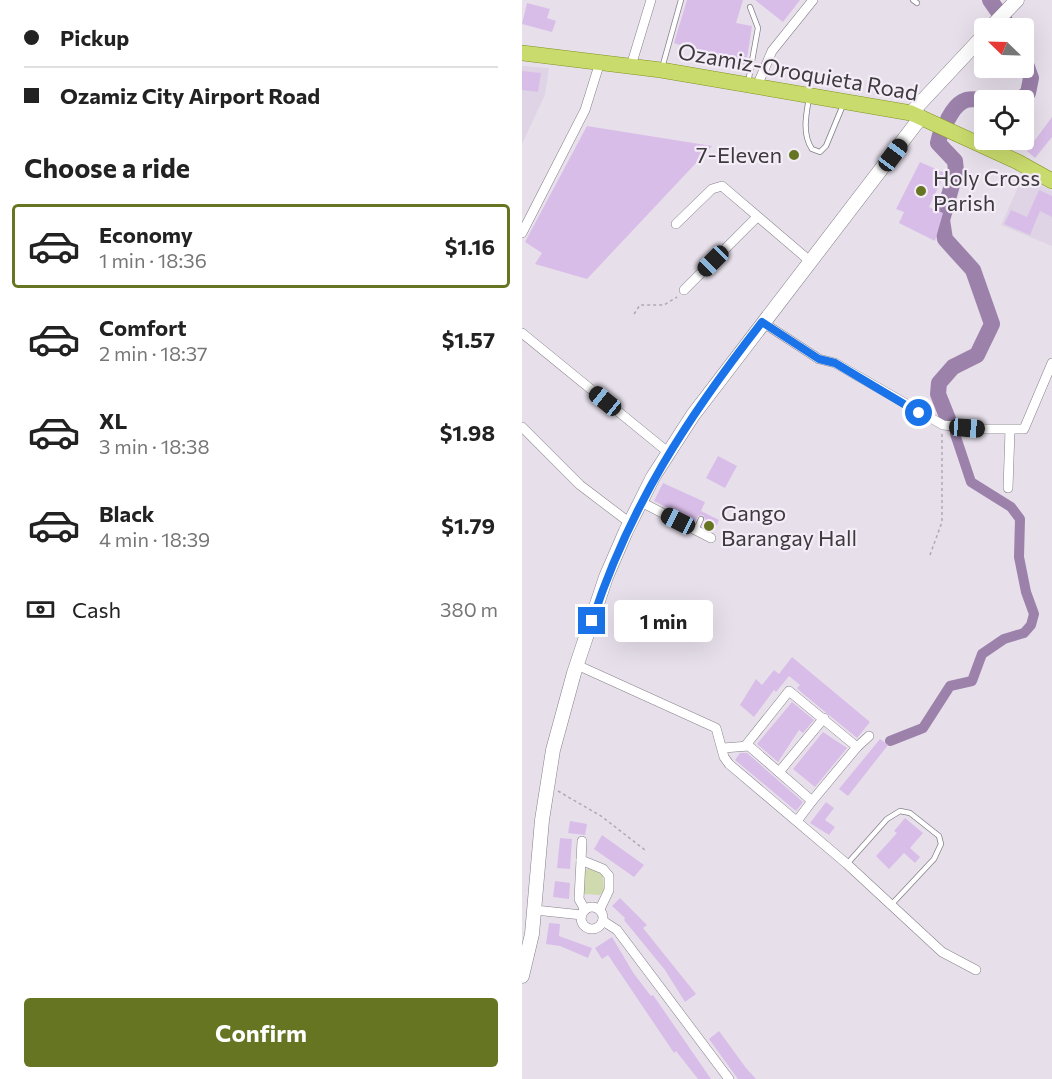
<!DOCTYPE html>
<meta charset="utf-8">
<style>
body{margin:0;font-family:Commissioner,sans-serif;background:#f2f2f2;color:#222;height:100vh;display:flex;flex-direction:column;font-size:22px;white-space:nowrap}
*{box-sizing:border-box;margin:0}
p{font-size:20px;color:#767676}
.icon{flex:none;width:33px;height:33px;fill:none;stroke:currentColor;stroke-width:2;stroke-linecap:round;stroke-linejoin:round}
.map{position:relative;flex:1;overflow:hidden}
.sheet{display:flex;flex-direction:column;background:#fff;width:522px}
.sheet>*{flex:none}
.guide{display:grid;align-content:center;height:132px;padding:0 24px;background:#fff}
.needle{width:39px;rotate:293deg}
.tools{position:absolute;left:452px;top:18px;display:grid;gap:12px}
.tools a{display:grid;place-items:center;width:60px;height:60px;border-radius:6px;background:#fff;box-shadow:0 6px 24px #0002;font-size:30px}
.end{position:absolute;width:27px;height:27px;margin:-14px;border:8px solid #1a73e8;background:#fff;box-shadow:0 0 0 3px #fff}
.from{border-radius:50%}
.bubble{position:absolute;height:42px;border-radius:6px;background:#fff;box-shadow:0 6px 24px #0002;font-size:20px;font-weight:700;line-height:42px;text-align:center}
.car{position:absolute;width:18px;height:36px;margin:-18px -9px;border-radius:8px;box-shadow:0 0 4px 2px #0007;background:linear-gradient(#222 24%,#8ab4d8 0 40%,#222 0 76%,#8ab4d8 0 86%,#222 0)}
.guide b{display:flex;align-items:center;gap:21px;height:57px;font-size:22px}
.guide b+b{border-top:2px solid #e0e0e0}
.guide i{width:15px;height:15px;background:#222}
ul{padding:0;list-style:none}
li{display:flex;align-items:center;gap:18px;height:84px;margin:0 12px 9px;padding:0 12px;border:3px solid transparent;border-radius:6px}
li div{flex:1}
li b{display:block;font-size:22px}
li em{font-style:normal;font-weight:700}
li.current{border-color:#657522}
li>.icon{width:54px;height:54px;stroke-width:1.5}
h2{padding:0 24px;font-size:27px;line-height:72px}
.pay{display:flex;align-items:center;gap:15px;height:66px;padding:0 24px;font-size:22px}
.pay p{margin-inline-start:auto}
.button{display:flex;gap:12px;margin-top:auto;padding:12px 24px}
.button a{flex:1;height:69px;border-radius:6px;background:#657522;color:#fff;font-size:24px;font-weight:700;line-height:69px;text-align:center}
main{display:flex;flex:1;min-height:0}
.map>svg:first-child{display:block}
.built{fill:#ded4e5}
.green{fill:#cfdbae}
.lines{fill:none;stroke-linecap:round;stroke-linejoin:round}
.canal{stroke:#9c81ab;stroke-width:10}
.river{stroke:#9c81ab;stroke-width:16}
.building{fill:#d9bde9}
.lane-casing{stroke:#86808a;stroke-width:6}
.street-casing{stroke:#86808a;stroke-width:10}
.secondary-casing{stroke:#86808a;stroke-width:15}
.primary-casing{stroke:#82931e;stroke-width:16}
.path{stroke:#afa9b2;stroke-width:1.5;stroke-dasharray:3 3;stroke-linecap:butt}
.lane{stroke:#fff;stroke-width:4.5}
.street{stroke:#fff;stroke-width:9}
.secondary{stroke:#fff;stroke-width:14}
.primary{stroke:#cadb6e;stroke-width:15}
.route{stroke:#1a73e8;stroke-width:8}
.poi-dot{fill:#657522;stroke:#f4edf8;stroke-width:2}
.labels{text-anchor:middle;stroke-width:4.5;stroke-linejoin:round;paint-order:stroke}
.street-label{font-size:22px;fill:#3d3a3e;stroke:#f4edf8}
.poi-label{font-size:22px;fill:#3d3a3e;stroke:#f4edf8;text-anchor:start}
</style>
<main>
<section class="sheet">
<div class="guide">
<b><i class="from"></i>Pickup</b>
<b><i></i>Ozamiz City Airport Road</b>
</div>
<h2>Choose a ride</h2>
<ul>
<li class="current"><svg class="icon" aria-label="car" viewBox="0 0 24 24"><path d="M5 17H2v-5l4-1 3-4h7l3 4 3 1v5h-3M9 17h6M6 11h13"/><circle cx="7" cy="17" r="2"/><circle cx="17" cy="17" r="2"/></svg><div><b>Economy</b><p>1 min · 18:36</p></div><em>$1.16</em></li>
<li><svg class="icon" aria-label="car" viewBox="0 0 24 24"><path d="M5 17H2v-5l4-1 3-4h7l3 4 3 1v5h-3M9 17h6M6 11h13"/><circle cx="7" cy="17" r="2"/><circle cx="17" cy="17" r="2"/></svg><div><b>Comfort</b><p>2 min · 18:37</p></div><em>$1.57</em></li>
<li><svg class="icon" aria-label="car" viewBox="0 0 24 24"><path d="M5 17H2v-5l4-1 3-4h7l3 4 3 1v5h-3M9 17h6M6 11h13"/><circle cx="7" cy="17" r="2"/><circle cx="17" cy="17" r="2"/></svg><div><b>XL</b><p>3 min · 18:38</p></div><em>$1.98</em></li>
<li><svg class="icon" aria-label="car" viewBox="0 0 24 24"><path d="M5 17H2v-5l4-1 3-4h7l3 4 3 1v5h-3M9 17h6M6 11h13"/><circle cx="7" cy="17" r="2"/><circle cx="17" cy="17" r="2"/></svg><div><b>Black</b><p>4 min · 18:39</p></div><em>$1.79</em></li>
</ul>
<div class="pay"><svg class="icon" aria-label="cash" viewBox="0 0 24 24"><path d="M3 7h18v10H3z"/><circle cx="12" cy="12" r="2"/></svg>Cash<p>380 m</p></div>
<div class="button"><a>Confirm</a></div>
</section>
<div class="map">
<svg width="530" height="1079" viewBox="0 0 530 1079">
<rect width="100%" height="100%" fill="#e7e0eb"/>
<g class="built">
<path d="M0,66L27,68L23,95L0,144Z"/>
<path d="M501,176L530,191V246L479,225Z"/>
</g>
<path class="green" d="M67,867L81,875L82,890L78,895L62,894V872Z"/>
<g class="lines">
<path class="canal" d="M368,741L401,728L428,686L450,681L460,654L482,639L502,633L509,625L512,614L504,592L497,557L498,519L489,507L449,482L433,434"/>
<g class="river">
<path d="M468,0L477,13"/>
<path d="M483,21L487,28"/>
<path d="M497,100L506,93L509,78L501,56"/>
<path d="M426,119C435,102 443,96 462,101"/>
<path d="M418,135L416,143L433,161L434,171L420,220L423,239L451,270L470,324L455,355L431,367L417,383L416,394L426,419"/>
</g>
</g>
<g class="building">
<path d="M165,0H221L214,23L230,26L224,65L184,59L185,54L152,43Z"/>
<path d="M233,0H278L261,22Z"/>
<path d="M5,3L28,9L25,18L34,21L30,32L0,24Z"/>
<path d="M0,71L19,73L16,92L0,90Z"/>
<path d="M530,117V137L513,158L505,151Z"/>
<path d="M65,126L190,146L65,279L13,264L20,253L3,242Z"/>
<path d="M398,162L423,173L407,207L421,213L413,241L377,223L382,212L374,209Z"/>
<path d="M517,190L530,196V217L518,211L508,235L482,224L489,210L505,217Z"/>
<path d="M196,456L215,466L203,488L184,478Z"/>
<path d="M141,483L183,502L179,511L197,520L191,532L181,526L183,519L181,515L176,516L173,522L132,501Z"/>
<path d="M270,657L348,722L335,738L279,692L275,688L278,685L267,676L254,692L252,690L232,717L218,705L234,679L240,685L252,670L257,674Z"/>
<path d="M270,702L292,720L281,733L277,730L256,762L235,744Z"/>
<path d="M301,732L325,748L293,787L271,769Z"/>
<path d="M358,739L366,745L326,796L317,789Z"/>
<path d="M218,753H225L281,802L274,811L213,760Z"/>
<path d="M304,802L312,808L303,820L313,827L307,835L288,823Z"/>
<path d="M383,818L401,833L388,848L398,857L393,863L382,853L367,869L354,856L375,833L372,831Z"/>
<path d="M48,821L65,824L63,835L46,833Z"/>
<path d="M80,835L122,865L112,877L72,849Z"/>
<path d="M38,838L50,839L48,869L35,868Z"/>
<path d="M33,881L48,883L47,899L31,897Z"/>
<path d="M98,898L125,925L121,928L174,994L163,1002L143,970L102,920L103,918L90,906Z"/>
<path d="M27,923L38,924L37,936L70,948L66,958L38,946L24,944Z"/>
<path d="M90,937L112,974L129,996L131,995L189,1079H176L154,1051L152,1053L86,955L80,959L73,948Z"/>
<path d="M197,1031L224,1068L234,1079H216L187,1039Z"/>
</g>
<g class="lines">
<defs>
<g id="lane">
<path d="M391,0L395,3"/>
<path d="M140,68L159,0"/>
<path d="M226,83L236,28L228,7"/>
<path d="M287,98C284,115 280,134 290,149L298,152L304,146L321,105"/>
<path d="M174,530L179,519"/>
<path d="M325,864L365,819L378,811L388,813L417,836L419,844L412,859L369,905"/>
</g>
<g id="street">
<path d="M109,66L129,0"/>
<path d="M235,86L250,51L291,0"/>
<path d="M154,224L190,189L200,186L289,262"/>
<path d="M0,233L63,110L78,62"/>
<path d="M162,290L235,217"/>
<path d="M240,322L297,359L313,363L421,425L463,429H502L530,363"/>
<path d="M0,333L147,453"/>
<path d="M0,427L58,485L108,523"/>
<path d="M486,488L488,430"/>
<path d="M119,502L189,538"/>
<path d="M55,665L194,728L202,757L207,764L325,864L420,952L454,970"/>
<path d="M335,747L347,736"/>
<path d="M201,748L227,746L290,801L335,747L267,691L224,745"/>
<path d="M257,772L302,718"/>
<path d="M275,821L290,801"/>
<path d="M60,841L57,899L63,910"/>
<path d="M59,860L81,869L87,876V890L78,909"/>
<circle cx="70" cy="918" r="11"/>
<path d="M13,910L60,915"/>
<path d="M81,921L95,930L207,1079"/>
</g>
<g id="secondary">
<path d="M468,28L495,0"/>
<path d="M389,113L462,35"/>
<path d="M0,976L10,934L20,820L31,750L52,673L84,577L104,531L131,477L171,415L399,117"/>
</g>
<path id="primary" d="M0,53L139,70L389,113L496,162L530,181"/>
</defs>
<use href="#lane" class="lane-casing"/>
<use href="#street" class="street-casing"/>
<use href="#secondary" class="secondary-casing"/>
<use href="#primary" class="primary-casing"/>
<g class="path">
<path d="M112,314L118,305H142L155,297"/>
<path d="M408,555L420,522V434"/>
<path d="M36,791L79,816L123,850"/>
</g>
<use href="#lane" class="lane"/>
<use href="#street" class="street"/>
<use href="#secondary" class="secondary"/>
<use href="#primary" class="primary"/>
</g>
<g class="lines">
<path class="route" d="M70,621C108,505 165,418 240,322L297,359L313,363L397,413"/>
</g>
<g class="poi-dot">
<circle cx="272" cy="155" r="6"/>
<circle cx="399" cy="191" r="6"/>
<circle cx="187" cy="526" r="6"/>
</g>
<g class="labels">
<g class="street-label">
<text transform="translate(276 72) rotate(10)" y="8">Ozamiz-Oroquieta Road</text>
</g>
<g class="poi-label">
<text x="260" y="163" text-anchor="end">7-Eleven</text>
<text x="411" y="186">Holy Cross<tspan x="411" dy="25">Parish</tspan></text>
<text x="199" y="521">Gango<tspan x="199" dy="25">Barangay Hall</tspan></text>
</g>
</g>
</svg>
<div class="tools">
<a><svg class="needle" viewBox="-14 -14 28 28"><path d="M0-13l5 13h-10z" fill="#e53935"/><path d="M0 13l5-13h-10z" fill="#767676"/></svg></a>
<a><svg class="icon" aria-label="locate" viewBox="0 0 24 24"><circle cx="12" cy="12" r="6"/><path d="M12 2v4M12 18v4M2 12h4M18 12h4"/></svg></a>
</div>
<i class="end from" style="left:397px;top:413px"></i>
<i class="end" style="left:70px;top:621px"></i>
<div class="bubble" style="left:92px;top:600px;width:99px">1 min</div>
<i class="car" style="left:371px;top:155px;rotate:37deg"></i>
<i class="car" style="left:191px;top:261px;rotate:225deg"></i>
<i class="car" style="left:83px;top:401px;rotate:309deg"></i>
<i class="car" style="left:445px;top:428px;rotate:94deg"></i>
<i class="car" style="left:156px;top:521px;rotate:297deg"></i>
</div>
</main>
